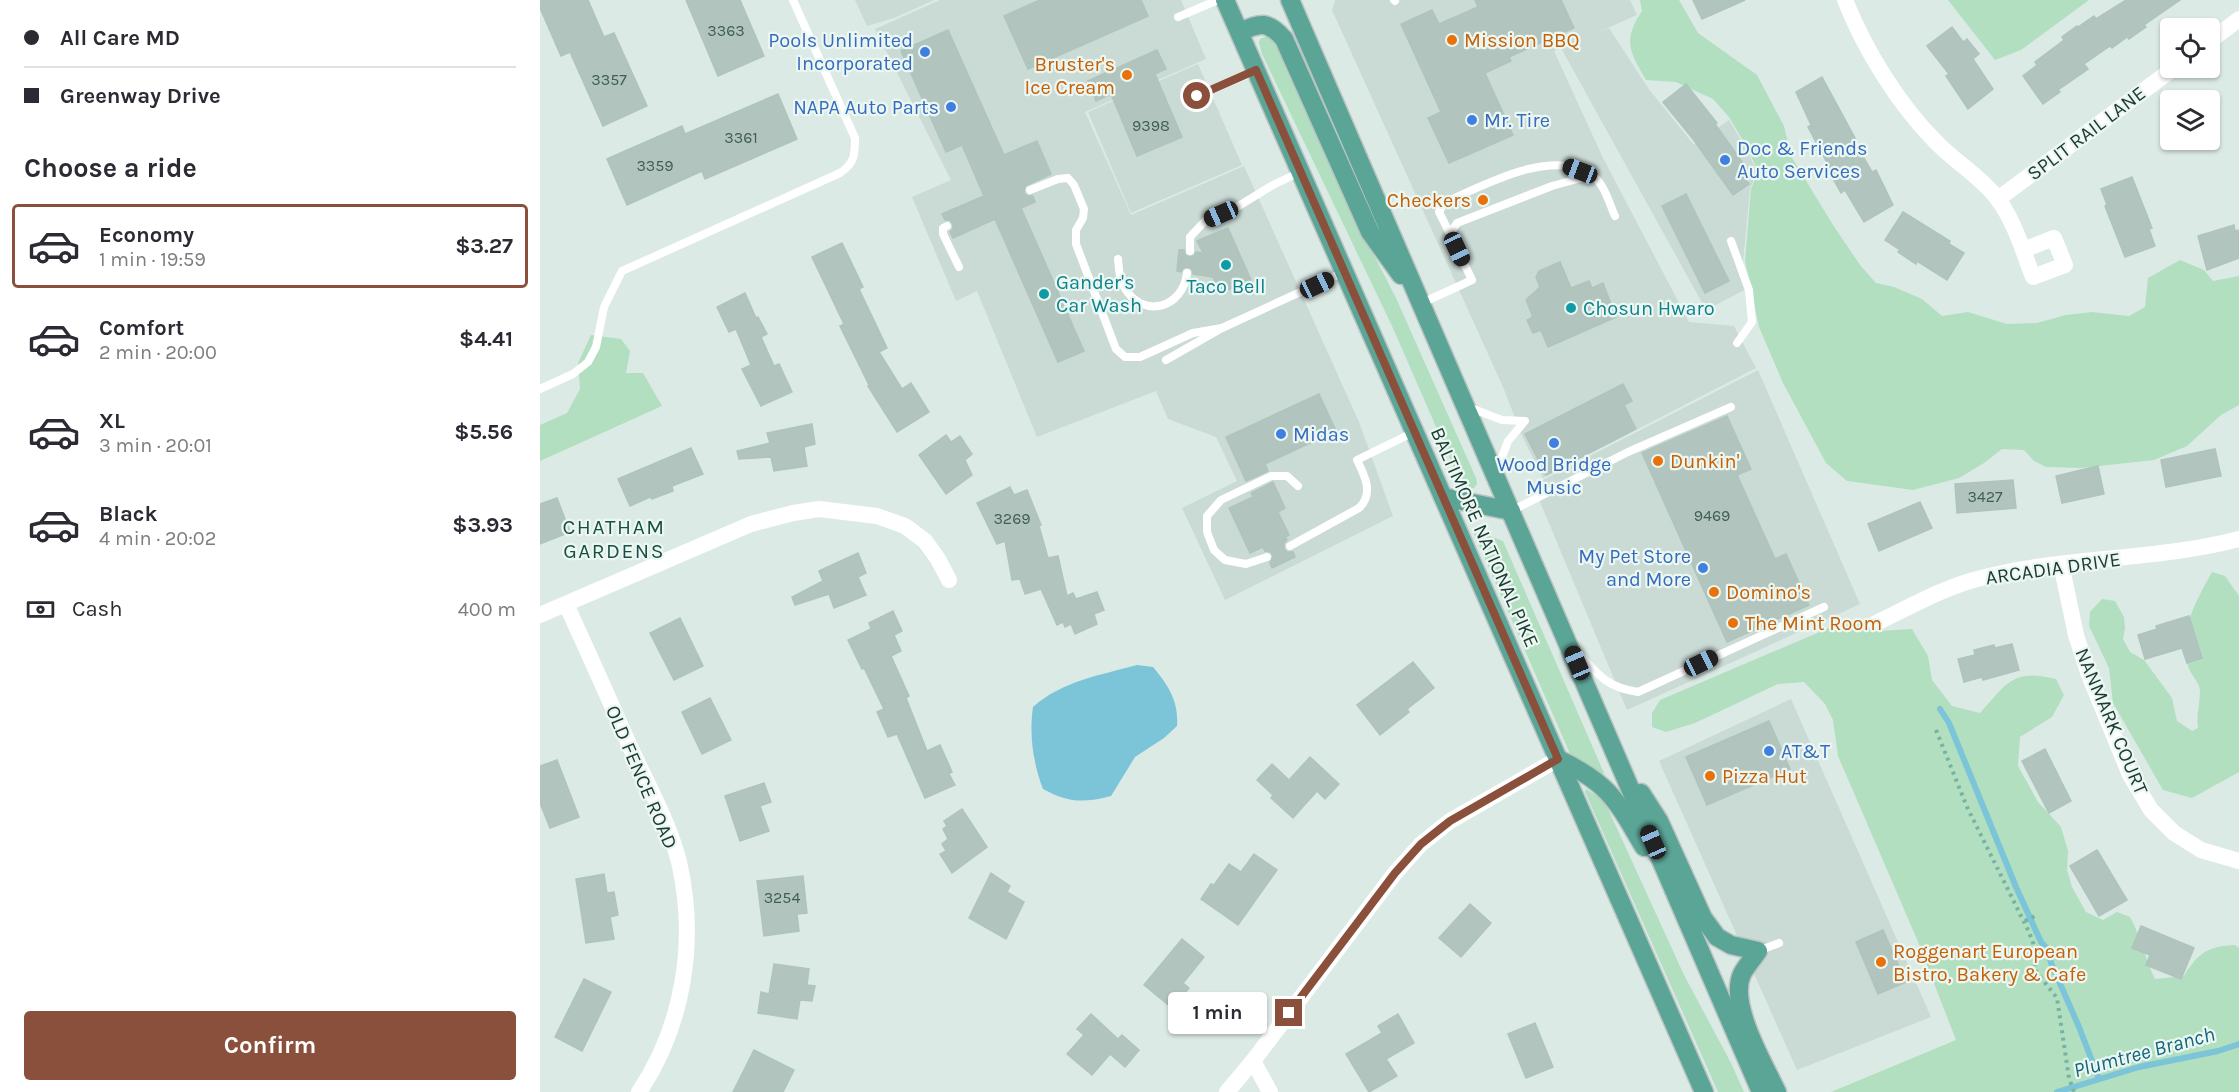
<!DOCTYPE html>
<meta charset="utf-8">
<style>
body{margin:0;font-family:Karla,sans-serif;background:#f2f2f3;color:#2b2b33;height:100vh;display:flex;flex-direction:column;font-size:22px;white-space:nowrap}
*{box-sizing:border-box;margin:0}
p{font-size:20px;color:#7c7c81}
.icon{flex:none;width:33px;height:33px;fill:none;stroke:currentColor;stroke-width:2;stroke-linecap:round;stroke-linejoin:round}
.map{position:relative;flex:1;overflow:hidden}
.panel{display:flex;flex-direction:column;background:#fff;width:540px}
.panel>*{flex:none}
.top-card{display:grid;align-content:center;height:132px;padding:0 24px;background:#fff}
.controls{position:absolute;left:1620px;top:18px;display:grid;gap:12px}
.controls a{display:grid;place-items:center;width:60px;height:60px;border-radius:6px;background:#fff;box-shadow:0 2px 4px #0004;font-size:30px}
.end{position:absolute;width:27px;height:27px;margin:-14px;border:8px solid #8a503b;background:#fff;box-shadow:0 0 0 3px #fff}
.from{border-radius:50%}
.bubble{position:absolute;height:42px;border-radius:6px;background:#fff;box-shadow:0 2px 4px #0004;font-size:20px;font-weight:700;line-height:42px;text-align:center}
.car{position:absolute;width:18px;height:36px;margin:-18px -9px;border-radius:8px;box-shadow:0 0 4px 2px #0007;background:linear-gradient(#222 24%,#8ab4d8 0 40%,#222 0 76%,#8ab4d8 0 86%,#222 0)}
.top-card b{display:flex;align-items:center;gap:21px;height:57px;font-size:22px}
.top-card b+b{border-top:2px solid #e1e1e2}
.top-card i{width:15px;height:15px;background:#2b2b33}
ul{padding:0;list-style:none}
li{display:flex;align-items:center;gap:18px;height:84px;margin:0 12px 9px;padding:0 12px;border:3px solid transparent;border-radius:6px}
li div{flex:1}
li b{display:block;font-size:22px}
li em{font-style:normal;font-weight:700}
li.active{border-color:#8a503b}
li>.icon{width:54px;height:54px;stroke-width:1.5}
h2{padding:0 24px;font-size:27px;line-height:72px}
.pay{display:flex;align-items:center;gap:15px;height:66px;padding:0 24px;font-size:22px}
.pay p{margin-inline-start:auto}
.cta{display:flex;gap:12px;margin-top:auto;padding:12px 24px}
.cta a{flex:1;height:69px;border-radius:6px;background:#8a503b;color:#fff;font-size:24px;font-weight:700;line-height:69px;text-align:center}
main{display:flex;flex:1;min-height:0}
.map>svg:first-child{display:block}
.built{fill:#cadad4}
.green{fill:#b1dfc0}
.water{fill:#7cc4d7}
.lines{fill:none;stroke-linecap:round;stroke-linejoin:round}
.stream{stroke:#7cc4d7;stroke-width:6}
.building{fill:#b1c5be;stroke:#aec4bc;stroke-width:1.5}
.primary-casing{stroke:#bbc4c2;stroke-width:21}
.path{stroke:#78b2a3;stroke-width:4;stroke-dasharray:3 4.5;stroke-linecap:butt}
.service{stroke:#fff;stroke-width:8}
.minor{stroke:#fff;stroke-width:16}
.primary{stroke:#5ba596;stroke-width:18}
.route{stroke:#8a503b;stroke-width:8}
.food-dot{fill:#e8710a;stroke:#ecf7f2;stroke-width:2}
.shop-dot{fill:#3f7fe0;stroke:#ecf7f2;stroke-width:2}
.culture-dot{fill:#0f9aa8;stroke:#ecf7f2;stroke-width:2}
.labels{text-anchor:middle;stroke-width:4.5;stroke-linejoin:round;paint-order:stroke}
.number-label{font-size:16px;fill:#415e56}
.shop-label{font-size:20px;fill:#366cbe;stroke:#ecf7f2;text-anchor:start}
.food-label{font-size:20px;fill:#c56008;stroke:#ecf7f2;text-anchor:start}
.street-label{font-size:20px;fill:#1c3b34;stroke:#ecf7f2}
.culture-label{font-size:20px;fill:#0d838f;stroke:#ecf7f2;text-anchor:start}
.neighbourhood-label{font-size:21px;letter-spacing:1.5px;fill:#174f44;stroke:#ecf7f2}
.water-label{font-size:21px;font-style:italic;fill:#11657d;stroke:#ecf7f2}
</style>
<main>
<section class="panel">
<div class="top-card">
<b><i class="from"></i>All Care MD</b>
<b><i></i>Greenway Drive</b>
</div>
<h2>Choose a ride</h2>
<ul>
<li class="active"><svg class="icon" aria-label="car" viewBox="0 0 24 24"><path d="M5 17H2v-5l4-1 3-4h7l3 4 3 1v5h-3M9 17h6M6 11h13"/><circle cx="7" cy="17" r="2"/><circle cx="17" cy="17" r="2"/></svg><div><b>Economy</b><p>1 min · 19:59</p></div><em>$3.27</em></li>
<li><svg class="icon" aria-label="car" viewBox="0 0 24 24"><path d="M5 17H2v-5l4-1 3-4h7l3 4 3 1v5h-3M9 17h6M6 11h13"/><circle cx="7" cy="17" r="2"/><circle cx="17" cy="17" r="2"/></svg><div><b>Comfort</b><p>2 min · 20:00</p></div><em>$4.41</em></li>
<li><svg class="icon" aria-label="car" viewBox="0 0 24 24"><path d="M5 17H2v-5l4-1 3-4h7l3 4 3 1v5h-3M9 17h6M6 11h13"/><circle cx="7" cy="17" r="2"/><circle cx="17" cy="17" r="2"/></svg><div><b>XL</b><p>3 min · 20:01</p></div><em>$5.56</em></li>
<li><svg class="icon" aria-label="car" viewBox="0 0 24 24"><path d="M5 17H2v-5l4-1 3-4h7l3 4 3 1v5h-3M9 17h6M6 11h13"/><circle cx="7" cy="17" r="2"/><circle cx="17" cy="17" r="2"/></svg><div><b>Black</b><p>4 min · 20:02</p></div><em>$3.93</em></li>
</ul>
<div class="pay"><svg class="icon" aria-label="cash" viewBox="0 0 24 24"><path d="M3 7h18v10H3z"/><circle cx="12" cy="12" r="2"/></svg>Cash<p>400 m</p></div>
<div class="cta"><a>Confirm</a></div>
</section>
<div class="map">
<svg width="1699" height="1092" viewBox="0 0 1699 1092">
<rect width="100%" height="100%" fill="#dceae5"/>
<g class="built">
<path d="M315,0H394L354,18L327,26Z"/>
<path d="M400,0H641L666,59L545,112L591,215L704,166L819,422L853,516L685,600L642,508L697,481L676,437L628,419L616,391L497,437L437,291L416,301L372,197L411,180L335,29Z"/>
<path d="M795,0H1090L1097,15L1052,35L1069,28L1108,88L1154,145L1189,120L1207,150L1217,172L1210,189L1203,262L1210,287L1166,310L1021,48L1014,51L1063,158L1149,322L1194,326L1216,368L1003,478L982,436L963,387L792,10Z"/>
<path d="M658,64L702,165L591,213L548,112Z"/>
<path d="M1218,370L1320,604L1087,710L993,485Z"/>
<path d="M1251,699L1391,1017L1257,1070L1119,761Z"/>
</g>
<g class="green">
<path d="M1100,0H1139L1158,33L1217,75L1244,126L1251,156L1293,225L1320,265L1336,283L1354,287L1382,299L1402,316L1428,312L1467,324L1497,323L1526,315L1552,312L1589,316L1605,307L1608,278L1640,260L1664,270L1673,281L1699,276V405L1681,415L1647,446L1614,460L1541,468L1506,467L1494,461L1484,450L1462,449L1444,463L1419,478L1373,490L1307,481L1286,463L1243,383L1219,327L1205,261L1211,189L1218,172L1208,149L1189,117L1173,99L1136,82L1106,80C1090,52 1082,41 1102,11Z"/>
<path d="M1408,0H1549L1481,50L1455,60Z"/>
<path d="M727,36L734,40L740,48L821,230L856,298L936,478L937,484L934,488C924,491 921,483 917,475L852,326L722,54L719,43L720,39Z"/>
<path d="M51,335L81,339L90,351L86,373H103L122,406L0,461V425L27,413L40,389L38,363Z"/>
<path d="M932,529L963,541L1064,773L1061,775L1045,762L1031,756Z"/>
<path d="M1672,572L1685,576L1699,596V772L1652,798L1623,790L1573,703L1569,668L1549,626L1550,612L1562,599L1575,601L1584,617L1585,628L1583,639L1590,652L1604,660L1632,698L1637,721L1652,731L1658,728C1656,715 1660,704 1660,691C1660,683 1650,674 1648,666C1638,632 1656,601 1672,572Z"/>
<path d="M1322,622L1339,631L1372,629L1388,656L1392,680L1412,706L1440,713C1467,683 1473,668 1516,679L1524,695L1512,717L1480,737L1478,766L1498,802L1521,827L1528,851L1527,870L1532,887L1546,912L1563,920L1577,912L1590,917C1601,937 1605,959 1615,979L1644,976C1658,953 1668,946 1695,945L1699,948V1092H1291L1416,1040L1376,937L1298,756L1293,720L1285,704L1264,682L1238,684L1155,723L1126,732L1112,727V713L1120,700L1296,625Z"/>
<path d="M1046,789L1063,800L1069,811L1144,975L1191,1063L1204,1092H1178L1045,792Z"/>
</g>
<path class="water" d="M597,665L613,667C628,685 639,701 637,726L624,738L595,757L571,796C544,803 528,803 503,789C493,763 489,734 493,707C522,681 561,675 597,665Z"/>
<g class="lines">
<g class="stream">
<path d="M1400,709L1409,723L1476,887L1501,942L1508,950L1511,963L1539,1027L1559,1079"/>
<path d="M1517,1092L1599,1067L1678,1051L1699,1044"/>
</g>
</g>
<g class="building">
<path d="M0,0H48L64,37L74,33L107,106L63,126L30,52L21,56L0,8Z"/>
<path d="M146,0H200L224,56L178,76Z"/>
<path d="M500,0H601L608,16L488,69L464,16Z"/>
<path d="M935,0H1021L1034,28L969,57L971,61L945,73L973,135L909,163L888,118L901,112L861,24L892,10L899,24L938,7Z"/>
<path d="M1153,0H1205L1162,19Z"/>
<path d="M1586,0H1640L1604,25L1606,27L1589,39L1587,37L1572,48L1570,46L1544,64L1548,69L1518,90L1520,92L1503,104L1483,76L1497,65L1495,62L1524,40L1522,37L1537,26L1538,27L1554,16L1556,19Z"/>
<path d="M1412,27L1423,42L1427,39L1439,54L1433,59L1453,89L1428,109L1406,76L1409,74L1387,46Z"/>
<path d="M408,30L464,155L497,141L511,174L485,186L484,193L488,196H493L495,202L481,208L544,351L518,362L455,219L413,238L410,232L413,229V224L410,220H405L402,214L444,196L422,145L406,152L361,51Z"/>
<path d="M617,50L626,69L615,74L642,137L597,156L571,94L556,101L548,81Z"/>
<path d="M1282,77L1316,140L1314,141L1332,172L1336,170L1353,205L1324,222L1305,190L1301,193L1291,175L1293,174L1268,127L1271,125L1256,92Z"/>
<path d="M1146,84L1177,123L1175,124L1210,173L1204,177L1209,184L1193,195L1153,139L1123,102Z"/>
<path d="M238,94L257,139L165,179L162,171L87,205L67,159L142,126L145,134Z"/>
<path d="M1592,177L1612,228L1609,229L1615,246L1585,257L1565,206L1567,205L1561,189Z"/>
<path d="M1146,194L1189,281L1165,293L1122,206Z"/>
<path d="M1363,212L1410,241L1409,244L1424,253L1407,280L1377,261L1376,264L1358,252L1360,250L1345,240Z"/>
<path d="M1694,225L1695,231L1699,230V258L1667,270L1658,236Z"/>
<path d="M688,228L711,280L680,293L673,277L653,274L652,269L648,267L643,268L641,272L637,271L639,250H644L645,255L649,257L654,256L656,252L663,253L657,241Z"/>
<path d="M302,243L323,287L319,289L347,348L339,352L362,389L371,383L389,412L357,432L328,386L329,385L300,326L304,324L272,257Z"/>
<path d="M1020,262L1031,288L1049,281L1052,288L1063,283L1076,317L1008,347L1001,330L993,333L987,320L993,317L986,300L1000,287L996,277L999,271Z"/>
<path d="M205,293L216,318L218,317L227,334L221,337L234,366L239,364L252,392L221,406L202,369L211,365L196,329L189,332L177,307Z"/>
<path d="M1083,384L1092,401L1084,405L1096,429L1006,475L985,434Z"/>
<path d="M779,394L796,431L725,464L728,471L706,481L686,437Z"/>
<path d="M1187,416L1211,469L1197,475L1235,559L1246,554L1269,605L1187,642L1102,453Z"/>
<path d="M272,424L275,444L264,447L267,466L234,471L231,457L199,459L197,451L230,443L227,433Z"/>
<path d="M406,435L411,442L420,436L432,454L425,460L432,475L406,494L379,455Z"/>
<path d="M151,448L163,474L132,486L133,491L112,499L110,497L90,506L78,479Z"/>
<path d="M1675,449L1681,476L1626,487L1621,460Z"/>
<path d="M1558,466L1564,494L1522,503L1516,476Z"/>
<path d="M1473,480L1476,508L1417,513L1415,484Z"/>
<path d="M733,482L745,508L738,512L749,535L745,537L747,540L744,543V549L747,552H753L755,557L732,568L730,563L733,556L731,552L725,551L723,547L710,553L689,508L713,497L711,493Z"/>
<path d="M470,487L474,495L487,490L501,525L499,526L508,558L518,556L527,596L533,593L536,599L557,592L564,610L554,614L557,624L535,634L531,624L525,627L523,622L517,625L501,589L485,594L480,579L472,580L465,541L457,544L437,503Z"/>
<path d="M17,498L30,532L0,544V504Z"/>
<path d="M1380,502L1392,528L1339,551L1328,524Z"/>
<path d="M318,553L326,573L318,577L326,595L294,608L289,594L255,605L252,597L283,581L279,571Z"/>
<path d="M353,611L362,631L354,635L361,651L351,656L369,696L366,698L387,751L400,745L412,772L409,774L415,785L385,798L357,734L348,737L337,712L344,709L324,668L322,669L308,640L331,629L329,623Z"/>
<path d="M1649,616L1662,658L1647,663L1642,648L1605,659L1598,635L1617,629L1616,626Z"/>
<path d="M140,618L163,666L134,680L110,633Z"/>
<path d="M1472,644L1479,670L1443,680L1442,677L1424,682L1418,659L1435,655L1434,650L1454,645L1455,648Z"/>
<path d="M873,662L894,688L867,709L869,712L840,735L817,705Z"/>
<path d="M170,698L191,740L162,754L142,712Z"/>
<path d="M1229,721L1250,769L1167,805L1146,757Z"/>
<path d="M1505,749L1531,801L1509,813L1482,761Z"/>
<path d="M770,757L799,784L785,799L777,791L753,818L731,798L733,795L717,780L732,764L749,780Z"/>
<path d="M17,760L39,817L10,828L0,803V766Z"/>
<path d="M224,783L231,802L220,806L229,831L200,841L185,796Z"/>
<path d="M422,809L447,847L412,873L400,854L406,851L402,844L408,839L403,829L407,826L404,821Z"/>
<path d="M1557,850L1587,900L1559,916L1530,866Z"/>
<path d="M714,854L737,870L698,925L661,899L671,884L674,885L689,864L701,872Z"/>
<path d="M451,873L470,886L467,892L484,902L466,939L429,918Z"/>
<path d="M64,874L67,893L74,892L78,915L70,917L74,939L46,943L36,879Z"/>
<path d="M263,876L267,913L257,914L259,931L224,936L217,881Z"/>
<path d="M930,904L951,923L921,957L899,938Z"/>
<path d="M1601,926L1654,948L1641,979L1606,965L1610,955L1592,948Z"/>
<path d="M1343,930L1366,982L1338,994L1316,942Z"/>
<path d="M642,939L664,957L643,983L649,988L632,1008L604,985Z"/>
<path d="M234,964L269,969L267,985L275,986L272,1001L260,1000L257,1019L218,1013L221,992L229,994Z"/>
<path d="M44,979L71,992L42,1051L15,1037Z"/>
<path d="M551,1014L578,1039L582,1035L599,1050L585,1067L570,1054L552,1075L527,1054L544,1035L537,1029Z"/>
<path d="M858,1014L874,1043L846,1059L857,1076L829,1092L806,1054L842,1033L838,1026Z"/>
<path d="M995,1023L1013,1067L986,1078L968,1034Z"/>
<path d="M214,1050L254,1070L243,1092H193Z"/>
</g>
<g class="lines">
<defs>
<g id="primary">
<path d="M685,0L1164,1092"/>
<path d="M750,0L1221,1092"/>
<path d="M700,32C720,22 728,21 744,39L830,232L861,275"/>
<path d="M903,497L971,511"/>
<path d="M1018,759C1069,783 1077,801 1104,847"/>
<path d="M1101,793L1119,821L1163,918L1177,937L1191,945L1218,951C1213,959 1206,966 1202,974C1188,1004 1224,1064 1237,1092"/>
</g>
</defs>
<use href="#primary" class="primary-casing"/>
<g class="path">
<path d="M1396,730L1427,807L1489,932L1496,951L1495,970L1517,998L1529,1078L1534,1092"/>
<path d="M1485,921L1497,915"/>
</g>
<g class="service">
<path d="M854,0L855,1"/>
<path d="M638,17L678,0"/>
<path d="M657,96L716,71"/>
<path d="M490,190L518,179L528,178L534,185L544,209L543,218L536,230V244L576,349L585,357H600L653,333L682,328"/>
<path d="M407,226L403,228V234L419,267"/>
<path d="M910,234L899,212L904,203C942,186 1014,146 1053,176C1065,185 1069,203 1075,216"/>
<path d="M1191,241L1209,290L1212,322L1197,343"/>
<path d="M650,251V237L665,221L697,207L733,185L760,172"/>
<path d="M578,259C579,269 579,278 584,287C603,320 643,308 647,273"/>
<path d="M882,303L932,280L910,234L917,223L1012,186L1052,175"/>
<path d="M626,360L682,328L804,272"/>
<path d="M0,389L33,374L48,362L56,347L64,307L82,271L300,173C315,163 315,154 315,138L253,0"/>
<path d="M928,407L962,420L985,421L968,441L956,473"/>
<path d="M971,511L1088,452L1191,407"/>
<path d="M750,546L819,508C834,494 825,476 817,460L874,432"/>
<path d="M727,557L706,564L685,560L674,550L667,532V516L681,500L731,476H747L758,486"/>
<path d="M1037,651C1058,674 1065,687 1098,692L1284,607"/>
<path d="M1218,951L1239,943"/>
</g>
<g class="minor">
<path d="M1305,0C1325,50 1358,104 1396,142C1415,162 1440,176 1457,198C1474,220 1483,251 1493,277L1525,265L1514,238L1483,250"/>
<path d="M1670,41L1699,19"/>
<path d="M1458,199L1634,68"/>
<path d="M1521,564L1536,635L1549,675L1590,775L1611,810L1634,833L1661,850L1699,861"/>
<path d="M26,604C48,652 70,701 91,749C108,785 129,823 139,862C157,940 144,1025 99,1092"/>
<path d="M0,615L211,524L253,513L279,509L337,516L365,526L385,541L398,559L409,580"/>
<path d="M1336,623C1370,607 1404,587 1441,578C1525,556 1615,561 1699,539"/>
<path d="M713,1061L730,1092"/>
<path d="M687,1092L713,1061L855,873L881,844L910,821L1018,759"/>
</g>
<use href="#primary" class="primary"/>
</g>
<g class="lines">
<path class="route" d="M657,96L716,70L1018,759L910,821L881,844L855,873L749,1013"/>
</g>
<g class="food-dot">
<circle cx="912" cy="40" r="6"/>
<circle cx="587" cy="75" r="6"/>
<circle cx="943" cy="200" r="6"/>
<circle cx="1118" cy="461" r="6"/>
<circle cx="1174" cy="592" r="6"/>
<circle cx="1193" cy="623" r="6"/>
<circle cx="1170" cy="776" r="6"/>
<circle cx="1341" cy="962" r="6"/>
</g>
<g class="shop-dot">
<circle cx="385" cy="52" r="6"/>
<circle cx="411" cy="107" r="6"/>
<circle cx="932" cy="120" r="6"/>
<circle cx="1185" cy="160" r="6"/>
<circle cx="741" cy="434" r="6"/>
<circle cx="1014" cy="443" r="6"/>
<circle cx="1163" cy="568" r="6"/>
<circle cx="1229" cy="751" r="6"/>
</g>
<g class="culture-dot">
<circle cx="686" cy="265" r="6"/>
<circle cx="504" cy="294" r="6"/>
<circle cx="1031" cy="308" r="6"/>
</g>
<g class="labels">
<g class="number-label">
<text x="186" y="36">3363</text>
<text x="69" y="85">3357</text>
<text x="611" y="131">9398</text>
<text x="201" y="143">3361</text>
<text x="115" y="171">3359</text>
<text x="1445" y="502">3427</text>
<text x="1172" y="521">9469</text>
<text x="472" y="524">3269</text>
<text x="242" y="903">3254</text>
</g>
<g class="shop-label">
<text x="373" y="47" text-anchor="end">Pools Unlimited<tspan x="373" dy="23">Incorporated</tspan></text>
<text x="399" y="114" text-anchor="end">NAPA Auto Parts</text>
<text x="944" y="127">Mr. Tire</text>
<text x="1197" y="155">Doc &amp; Friends<tspan x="1197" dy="23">Auto Services</tspan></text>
<text x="753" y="441">Midas</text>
<text x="1014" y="471" text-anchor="middle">Wood Bridge<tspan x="1014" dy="23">Music</tspan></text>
<text x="1151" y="563" text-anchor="end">My Pet Store<tspan x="1151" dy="23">and More</tspan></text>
<text x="1241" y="758">AT&amp;T</text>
</g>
<g class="food-label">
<text x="924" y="47">Mission BBQ</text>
<text x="575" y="71" text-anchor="end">Bruster's<tspan x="575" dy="23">Ice Cream</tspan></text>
<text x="931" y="207" text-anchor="end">Checkers</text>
<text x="1130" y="468">Dunkin'</text>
<text x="1186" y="599">Domino's</text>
<text x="1205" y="630">The Mint Room</text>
<text x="1182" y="783">Pizza Hut</text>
<text x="1353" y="958">Roggenart European<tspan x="1353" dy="23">Bistro, Bakery &amp; Cafe</tspan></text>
</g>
<g class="street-label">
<text transform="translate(1546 133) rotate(-37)" y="7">SPLIT RAIL LANE</text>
<text transform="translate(945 537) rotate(66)" y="7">BALTIMORE NATIONAL PIKE</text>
<text transform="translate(1513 568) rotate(-8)" y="7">ARCADIA DRIVE</text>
<text transform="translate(1572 721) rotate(67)" y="7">NANMARK COURT</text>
<text transform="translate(102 777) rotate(67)" y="7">OLD FENCE ROAD</text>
</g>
<g class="culture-label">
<text x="516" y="289">Gander's<tspan x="516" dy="23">Car Wash</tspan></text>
<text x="686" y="293" text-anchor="middle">Taco Bell</text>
<text x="1043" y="315">Chosun Hwaro</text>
</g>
<g class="neighbourhood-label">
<text x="74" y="534">CHATHAM<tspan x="74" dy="24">GARDENS</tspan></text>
</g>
<g class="water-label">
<text transform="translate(1604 1052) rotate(-15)" y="7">Plumtree Branch</text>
</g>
</g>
</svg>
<div class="controls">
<a><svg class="icon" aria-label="locate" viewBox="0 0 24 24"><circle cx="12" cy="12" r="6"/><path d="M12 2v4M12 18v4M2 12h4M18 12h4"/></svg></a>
<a><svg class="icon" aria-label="layers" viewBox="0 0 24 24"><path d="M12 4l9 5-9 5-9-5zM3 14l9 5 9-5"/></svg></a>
</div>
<i class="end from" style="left:657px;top:96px"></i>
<i class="end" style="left:749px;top:1013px"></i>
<div class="bubble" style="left:628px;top:992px;width:99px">1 min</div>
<i class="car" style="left:1040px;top:171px;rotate:291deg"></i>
<i class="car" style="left:681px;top:214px;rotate:246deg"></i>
<i class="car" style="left:917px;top:249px;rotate:155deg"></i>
<i class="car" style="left:777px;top:285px;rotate:65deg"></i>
<i class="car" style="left:1037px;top:663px;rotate:337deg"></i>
<i class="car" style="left:1161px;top:663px;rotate:64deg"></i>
<i class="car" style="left:1113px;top:842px;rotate:336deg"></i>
</div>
</main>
